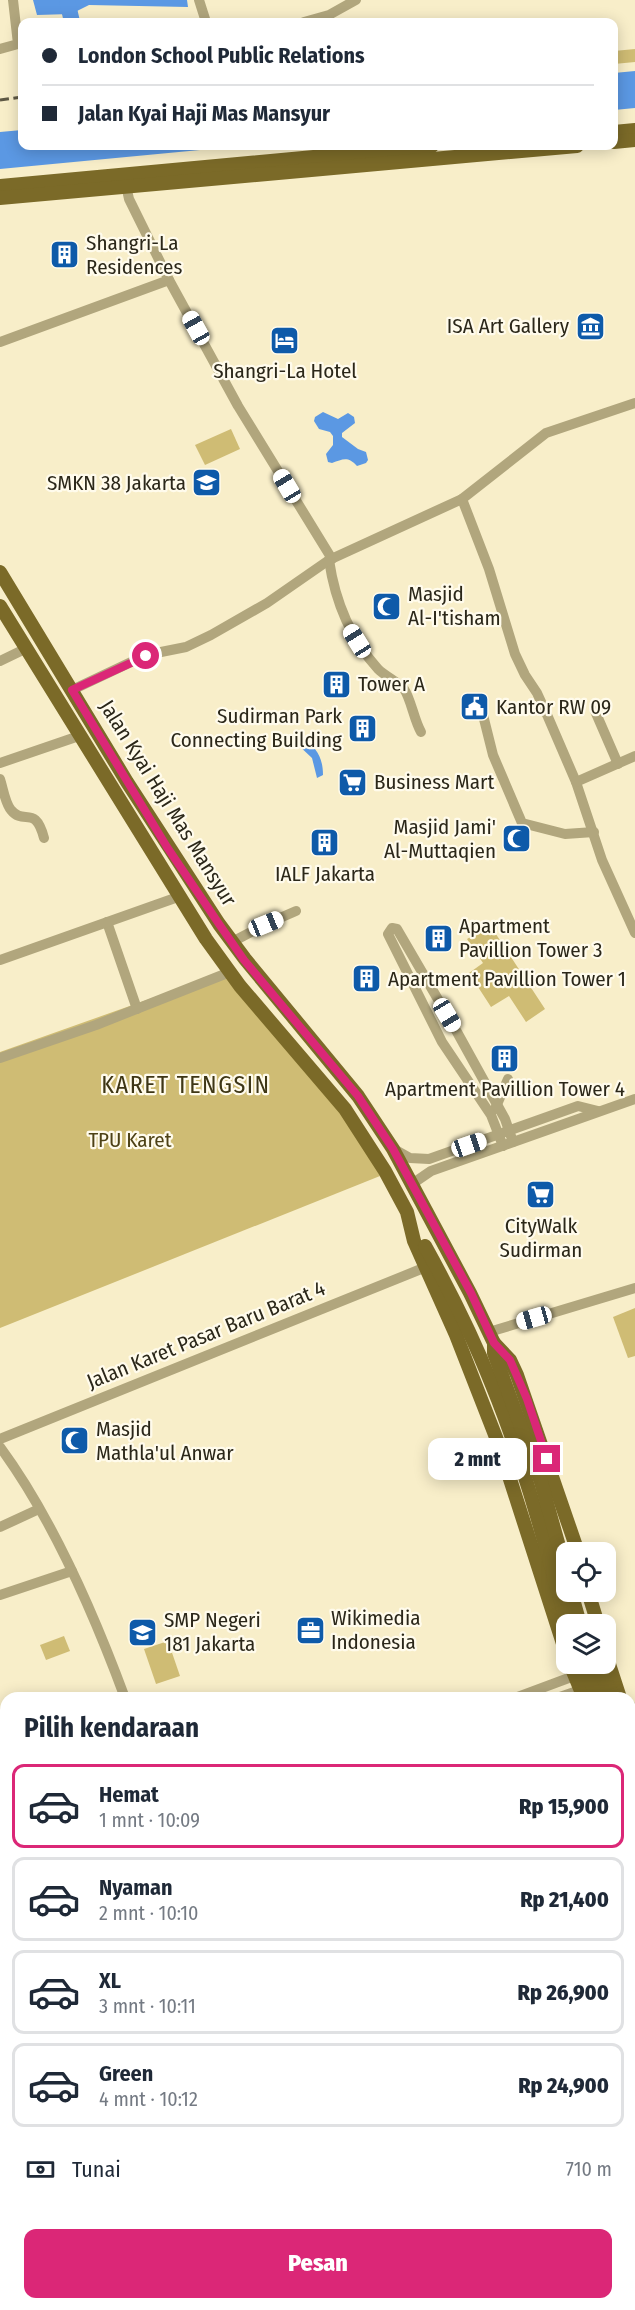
<!DOCTYPE html>
<html lang="id">
<meta charset="utf-8">
<style>
body{margin:0;font-family:"Fira Sans Condensed",sans-serif;background:#f6f6f7;color:#1f2937;height:100vh;display:flex;flex-direction:column;font-size:22px;white-space:nowrap}
*{box-sizing:border-box;margin:0}
p{font-size:20px;color:#747a83}
.icon{flex:none;width:33px;height:33px;fill:none;stroke:currentColor;stroke-width:2;stroke-linecap:round;stroke-linejoin:round}
.map{position:relative;flex:1;overflow:hidden}
.drawer{position:absolute;left:0px;top:1692px;width:636px;height:618px;display:flex;flex-direction:column;background:#fff;border-radius:18px 18px 0 0;box-shadow:0 3px 15px #0003}
.drawer>*{flex:none}
.banner{position:absolute;left:18px;top:18px;width:600px;height:132px;border-radius:12px;box-shadow:0 3px 15px #0003;display:grid;align-content:center;height:132px;padding:0 24px;background:#fff}
.tools{position:absolute;left:556px;top:1542px;display:grid;gap:12px}
.tools a{display:grid;place-items:center;width:60px;height:60px;border-radius:12px;background:#fff;box-shadow:0 3px 15px #0003;font-size:30px}
.end{position:absolute;width:27px;height:27px;margin:-14px;border:8px solid #db2777;background:#fff;box-shadow:0 0 0 3px #fff}
.from{border-radius:50%}
.bubble{position:absolute;height:42px;border-radius:12px;background:#fff;box-shadow:0 3px 15px #0003;font-size:20px;font-weight:800;line-height:42px;text-align:center}
.car{position:absolute;width:18px;height:36px;margin:-18px -9px;border-radius:8px;box-shadow:0 0 4px 2px #0007;background:linear-gradient(#fff 24%,#345 0 40%,#fff 0 76%,#345 0 86%,#fff 0)}
.banner b{display:flex;align-items:center;gap:21px;height:57px;font-size:22px}
.banner b+b{border-top:2px solid #e0e1e3}
.banner i{width:15px;height:15px;background:#1f2937}
ul{padding:0;list-style:none}
li{display:flex;align-items:center;gap:18px;height:84px;margin:0 12px 9px;padding:0 12px;border:3px solid #e0e1e3;border-radius:12px}
li div{flex:1}
li b{display:block;font-size:22px}
li em{font-style:normal;font-weight:800}
li.on{border-color:#db2777}
li>.icon{width:54px;height:54px;stroke-width:1.5}
h2{padding:0 24px;font-size:27px;line-height:72px}
.pay{display:flex;align-items:center;gap:15px;height:66px;padding:0 24px;font-size:22px}
.pay p{margin-inline-start:auto}
.primary-button{display:flex;gap:12px;margin-top:auto;padding:12px 24px}
.primary-button a{flex:1;height:69px;border-radius:12px;background:#db2777;color:#fff;font-size:24px;font-weight:800;line-height:69px;text-align:center}
.map>svg:first-child{display:block}
.green{fill:#cfbc74}
.water{fill:#5b98e3}
.lines{fill:none;stroke-linecap:round;stroke-linejoin:round}
.river{stroke:#5b98e3;stroke-width:16}
.minor{stroke:#b1a67d;stroke-width:10}
.major{stroke:#7b6a28;stroke-width:14}
.rail{stroke:#5e5844;stroke-width:3;stroke-dasharray:9 4.5;stroke-linecap:butt}
.route{stroke:#db2777;stroke-width:8}
.labels{text-anchor:middle;stroke-width:4.5;stroke-linejoin:round;paint-order:stroke}
.poi-label{font-size:21px;fill:#2b2719;stroke:#fffbec;text-anchor:start}
.street-label{font-size:21px;fill:#2b2719;stroke:#fffbec}
.park-label{font-size:21px;fill:#4e4216;stroke:#fffbec}
.quarter-label{font-size:24px;letter-spacing:1.5px;fill:#3e3615;stroke:#fffbec}
</style>
<div class="map">
<svg width="635" height="2310" viewBox="0 0 635 2310">
<rect width="100%" height="100%" fill="#f8eec9"/>
<g class="green">
<path d="M635,49V62L614,64V51Z"/>
<path d="M231,429L240,449L205,465L195,445Z"/>
<path d="M490,925L545,1009L526,1022L509,996L491,1007L469,973L483,963L467,939Z"/>
<path d="M234,969L353,1119L380,1176L0,1328V1052Z"/>
<path d="M635,1308V1356L628,1358L613,1317Z"/>
<path d="M64,1636L70,1651L46,1660L40,1645Z"/>
<path d="M168,1641L180,1676L156,1684L144,1649Z"/>
<path d="M6,1814V1929L4,1930L0,1921V1816Z"/>
</g>
<g class="water">
<path d="M33,0H187L188,7L89,5L71,14L37,15Z"/>
<path d="M635,71V108L614,110V73Z"/>
<path d="M22,130V146H242L0,169V132Z"/>
<path d="M323,412L338,419L348,413L354,417L355,423L342,433V437L358,449L366,452L368,460L366,463L357,466C348,456 343,459 332,463L328,462L326,454L333,445V436L330,432L319,429L314,421L315,417Z"/>
<path d="M302,739C317,746 323,759 323,775L317,778L312,758L296,743Z"/>
</g>
<g class="lines">
<path class="river" d="M67,0L72,22"/>
<g class="minor">
<path d="M199,0L206,22"/>
<path d="M304,22L329,15L356,0"/>
<path d="M0,49L18,44L13,0"/>
<path d="M125,181L129,199L169,280L238,406L332,559"/>
<path d="M0,342L169,280"/>
<path d="M462,499L489,569L515,654L525,675L537,693L548,717L576,782L602,860L635,933"/>
<path d="M329,560C335,601 350,638 378,669C385,676 398,682 404,689C411,699 414,720 421,732"/>
<path d="M0,661L27,648"/>
<path d="M72,690L146,655L186,647L211,635L267,603L329,560L462,499L546,433L635,403"/>
<path d="M482,711L493,755L522,823L565,834L594,832"/>
<path d="M595,711L618,764"/>
<path d="M0,763L79,736"/>
<path d="M0,779C3,788 5,803 11,810C24,826 35,804 44,838"/>
<path d="M576,782L635,756"/>
<path d="M107,922L137,1009"/>
<path d="M232,942L266,924L296,911"/>
<path d="M0,960L178,897"/>
<path d="M0,1058L96,1025L230,972"/>
<path d="M495,1109L508,1079"/>
<path d="M503,1146L491,1115L442,1042L388,934L392,928L397,929L457,1032L505,1119L513,1142"/>
<path d="M394,1149L410,1158L429,1159L578,1106L598,1111"/>
<path d="M412,1184L431,1171L635,1099"/>
<path d="M489,1332L635,1288"/>
<path d="M0,1439L426,1267"/>
<path d="M0,1447C53,1519 94,1614 125,1698"/>
<path d="M0,1527L39,1509"/>
<path d="M0,1595L72,1571"/>
<path d="M515,1698L574,1676"/>
<path d="M557,1698L580,1690"/>
<path d="M630,1705L635,1713"/>
<path d="M630,1799L635,1808"/>
<path d="M0,1938L6,1936"/>
<path d="M0,1959L6,1961"/>
<path d="M0,2163L6,2164"/>
<path d="M0,2217L6,2227"/>
<path d="M0,2248L6,2244"/>
<path d="M442,2304L450,2310"/>
<path d="M38,2310L47,2304"/>
<path d="M162,2310L164,2304"/>
<path d="M216,2310L219,2304"/>
<path d="M270,2310L274,2304"/>
<path d="M327,2310L331,2304"/>
</g>
<g class="major">
<path d="M614,132L635,130"/>
<path d="M614,142L635,140"/>
<path d="M0,186L432,146"/>
<path d="M0,198L577,146"/>
<path d="M0,572L127,782L219,924L245,959L358,1096L393,1149L470,1293L494,1343L510,1360L517,1375L578,1552"/>
<path d="M0,606L206,939L240,986L345,1109L385,1171L407,1212L414,1241L456,1335L499,1445L567,1656"/>
<path d="M425,1246C450,1291 473,1337 492,1385C524,1463 545,1544 567,1624"/>
<path d="M494,1343V1353L541,1482L567,1575"/>
<path d="M571,1592L580,1624"/>
<path d="M588,1592L598,1624"/>
<path d="M606,1655L620,1698"/>
<path d="M570,1664L584,1698"/>
<path d="M581,1664L599,1698"/>
<path d="M595,1664L613,1696"/>
<path d="M630,1728L635,1742"/>
<path d="M630,1751L635,1760"/>
<path d="M630,1777L635,1785"/>
<path d="M627,2310L635,2298"/>
</g>
<path class="rail" d="M0,100L22,97"/>
</g>
<g class="lines">
<path class="route" d="M146,656L72,690L167,847L219,924L244,960L358,1096L393,1149L471,1293L494,1343L510,1360L527,1399L547,1459"/>
</g>
<defs>
<symbol id="building-square" viewBox="-11 -11 22 22"><rect x="-9" y="-9" width="18" height="18" rx="4" fill="#0e5aa9" stroke="#fffbec"/><path d="M-4-6H4V6H1V3H-1V6H-4ZM-2.5-4.3h1.7v1.8h-1.7ZM.8-4.3h1.7v1.8H.8ZM-2.5-1h1.7V.8h-1.7ZM.8-1h1.7V.8H.8Z" fill="#fff"/></symbol>
<symbol id="museum-square" viewBox="-11 -11 22 22"><rect x="-9" y="-9" width="18" height="18" rx="4" fill="#0e5aa9" stroke="#fffbec"/><path d="M0-6L6-3V-2H-6V-3ZM-5-1h2V3h-2ZM-1-1h2V3h-2ZM3-1h2V3H3ZM-6 4H6V6H-6Z" fill="#fff"/></symbol>
<symbol id="hotel-square" viewBox="-11 -11 22 22"><rect x="-9" y="-9" width="18" height="18" rx="4" fill="#0e5aa9" stroke="#fffbec"/><path d="M-6-4.5h1.5V1H6V5H4.5V3h-9V5H-6ZM-4 0a1.8 1.8 0 1 1 3.6 0ZM.5 0V-2.5h3Q6-2.5 6 0Z" fill="#fff"/></symbol>
<symbol id="school-square" viewBox="-11 -11 22 22"><rect x="-9" y="-9" width="18" height="18" rx="4" fill="#0e5aa9" stroke="#fffbec"/><path d="M0-5L7-2L0 1L-7-2ZM-4 1L0 2.5L4 1V4Q0 6-4 4Z" fill="#fff"/></symbol>
<symbol id="mosque-square" viewBox="-11 -11 22 22"><rect x="-9" y="-9" width="18" height="18" rx="4" fill="#0e5aa9" stroke="#fffbec"/><path d="M3.5-4.9A6 6 0 1 0 3.5 4.9A5 5 0 1 1 3.5-4.9Z" fill="#fff"/></symbol>
<symbol id="civic-square" viewBox="-11 -11 22 22"><rect x="-9" y="-9" width="18" height="18" rx="4" fill="#0e5aa9" stroke="#fffbec"/><path d="M-.6-6.5H3V-4.5H.6V-3L4-1V1h2V6H-6V1h2V-1L-.6-3ZM-1.2 2.5V6h2.4V2.5Z" fill="#fff"/></symbol>
<symbol id="supermarket-square" viewBox="-11 -11 22 22"><rect x="-9" y="-9" width="18" height="18" rx="4" fill="#0e5aa9" stroke="#fffbec"/><path d="M-6-5.5h2.5l.6 2H6L4.5 2H-2.5L-4.4-4H-6ZM-1.5 3.2a1.3 1.3 0 1 0 .1 0ZM3 3.2a1.3 1.3 0 1 0 .1 0Z" fill="#fff"/></symbol>
<symbol id="office-square" viewBox="-11 -11 22 22"><rect x="-9" y="-9" width="18" height="18" rx="4" fill="#0e5aa9" stroke="#fffbec"/><path d="M-6-3h4V-5.5h4V-3h4V5H-6ZM-1-4.5V-3h2v-1.5ZM-6 0V1H6V0Z" fill="#fff"/></symbol>
</defs>
<g fill-rule="evenodd">
<use href="#building-square" x="48" y="238" width="33" height="33"/>
<use href="#museum-square" x="574" y="310" width="33" height="33"/>
<use href="#hotel-square" x="268" y="324" width="33" height="33"/>
<use href="#school-square" x="190" y="466" width="33" height="33"/>
<use href="#mosque-square" x="370" y="590" width="33" height="33"/>
<use href="#building-square" x="320" y="668" width="33" height="33"/>
<use href="#civic-square" x="458" y="690" width="33" height="33"/>
<use href="#building-square" x="346" y="712" width="33" height="33"/>
<use href="#supermarket-square" x="336" y="766" width="33" height="33"/>
<use href="#mosque-square" x="500" y="822" width="33" height="33"/>
<use href="#building-square" x="308" y="826" width="33" height="33"/>
<use href="#building-square" x="422" y="922" width="33" height="33"/>
<use href="#building-square" x="350" y="962" width="33" height="33"/>
<use href="#building-square" x="488" y="1042" width="33" height="33"/>
<use href="#supermarket-square" x="524" y="1178" width="33" height="33"/>
<use href="#mosque-square" x="58" y="1424" width="33" height="33"/>
<use href="#office-square" x="294" y="1614" width="33" height="33"/>
<use href="#school-square" x="126" y="1616" width="33" height="33"/>
</g>
<g class="labels">
<g class="poi-label">
<text x="86" y="250">Shangri-La<tspan x="86" dy="24">Residences</tspan></text>
<text x="569" y="333" text-anchor="end">ISA Art Gallery</text>
<text x="285" y="378" text-anchor="middle">Shangri-La Hotel</text>
<text x="186" y="490" text-anchor="end">SMKN 38 Jakarta</text>
<text x="408" y="601">Masjid<tspan x="408" dy="24">Al-I'tisham</tspan></text>
<text x="358" y="691">Tower A</text>
<text x="496" y="714">Kantor RW 09</text>
<text x="342" y="723" text-anchor="end">Sudirman Park<tspan x="342" dy="24">Connecting Building</tspan></text>
<text x="374" y="789">Business Mart</text>
<text x="496" y="834" text-anchor="end">Masjid Jami'<tspan x="496" dy="24">Al-Muttaqien</tspan></text>
<text x="325" y="881" text-anchor="middle">IALF Jakarta</text>
<text x="459" y="933">Apartment<tspan x="459" dy="24">Pavillion Tower 3</tspan></text>
<text x="388" y="986">Apartment Pavillion Tower 1</text>
<text x="505" y="1096" text-anchor="middle">Apartment Pavillion Tower 4</text>
<text x="541" y="1233" text-anchor="middle">CityWalk<tspan x="541" dy="24">Sudirman</tspan></text>
<text x="96" y="1436">Masjid<tspan x="96" dy="24">Mathla'ul Anwar</tspan></text>
<text x="331" y="1625">Wikimedia<tspan x="331" dy="24">Indonesia</tspan></text>
<text x="164" y="1627">SMP Negeri<tspan x="164" dy="24">181 Jakarta</tspan></text>
</g>
<g class="street-label">
<text transform="translate(168 803) rotate(58)" y="7">Jalan Kyai Haji Mas Mansyur</text>
<text transform="translate(206 1335) rotate(-22)" y="7">Jalan Karet Pasar Baru Barat 4</text>
</g>
<g class="park-label">
<text x="130" y="1147">TPU Karet</text>
</g>
<g class="quarter-label">
<text x="186" y="1093">KARET TENGSIN</text>
</g>
</g>
</svg>
<div class="tools">
<a><svg class="icon" aria-label="locate" viewBox="0 0 24 24"><circle cx="12" cy="12" r="6"/><path d="M12 2v4M12 18v4M2 12h4M18 12h4"/></svg></a>
<a><svg class="icon" aria-label="layers" viewBox="0 0 24 24"><path d="M12 4l9 5-9 5-9-5zM3 14l9 5 9-5"/></svg></a>
</div>
<i class="end from" style="left:146px;top:656px"></i>
<i class="end" style="left:547px;top:1459px"></i>
<div class="bubble" style="left:428px;top:1438px;width:99px">2 mnt</div>
<i class="car" style="left:196px;top:328px;rotate:331deg"></i>
<i class="car" style="left:287px;top:486px;rotate:329deg"></i>
<i class="car" style="left:357px;top:641px;rotate:328deg"></i>
<i class="car" style="left:266px;top:924px;rotate:68deg"></i>
<i class="car" style="left:447px;top:1015px;rotate:149deg"></i>
<i class="car" style="left:469px;top:1145px;rotate:71deg"></i>
<i class="car" style="left:534px;top:1318px;rotate:254deg"></i>
<div class="banner">
<b><i class="from"></i>London School Public Relations</b>
<b><i></i>Jalan Kyai Haji Mas Mansyur</b>
</div>
<section class="drawer">
<h2>Pilih kendaraan</h2>
<ul>
<li class="on"><svg class="icon" aria-label="car" viewBox="0 0 24 24"><path d="M5 17H2v-5l4-1 3-4h7l3 4 3 1v5h-3M9 17h6M6 11h13"/><circle cx="7" cy="17" r="2"/><circle cx="17" cy="17" r="2"/></svg><div><b>Hemat</b><p>1 mnt · 10:09</p></div><em>Rp 15,900</em></li>
<li><svg class="icon" aria-label="car" viewBox="0 0 24 24"><path d="M5 17H2v-5l4-1 3-4h7l3 4 3 1v5h-3M9 17h6M6 11h13"/><circle cx="7" cy="17" r="2"/><circle cx="17" cy="17" r="2"/></svg><div><b>Nyaman</b><p>2 mnt · 10:10</p></div><em>Rp 21,400</em></li>
<li><svg class="icon" aria-label="car" viewBox="0 0 24 24"><path d="M5 17H2v-5l4-1 3-4h7l3 4 3 1v5h-3M9 17h6M6 11h13"/><circle cx="7" cy="17" r="2"/><circle cx="17" cy="17" r="2"/></svg><div><b>XL</b><p>3 mnt · 10:11</p></div><em>Rp 26,900</em></li>
<li><svg class="icon" aria-label="car" viewBox="0 0 24 24"><path d="M5 17H2v-5l4-1 3-4h7l3 4 3 1v5h-3M9 17h6M6 11h13"/><circle cx="7" cy="17" r="2"/><circle cx="17" cy="17" r="2"/></svg><div><b>Green</b><p>4 mnt · 10:12</p></div><em>Rp 24,900</em></li>
</ul>
<div class="pay"><svg class="icon" aria-label="cash" viewBox="0 0 24 24"><path d="M3 7h18v10H3z"/><circle cx="12" cy="12" r="2"/></svg>Tunai<p>710 m</p></div>
<div class="primary-button"><a>Pesan</a></div>
</section>
</div>
